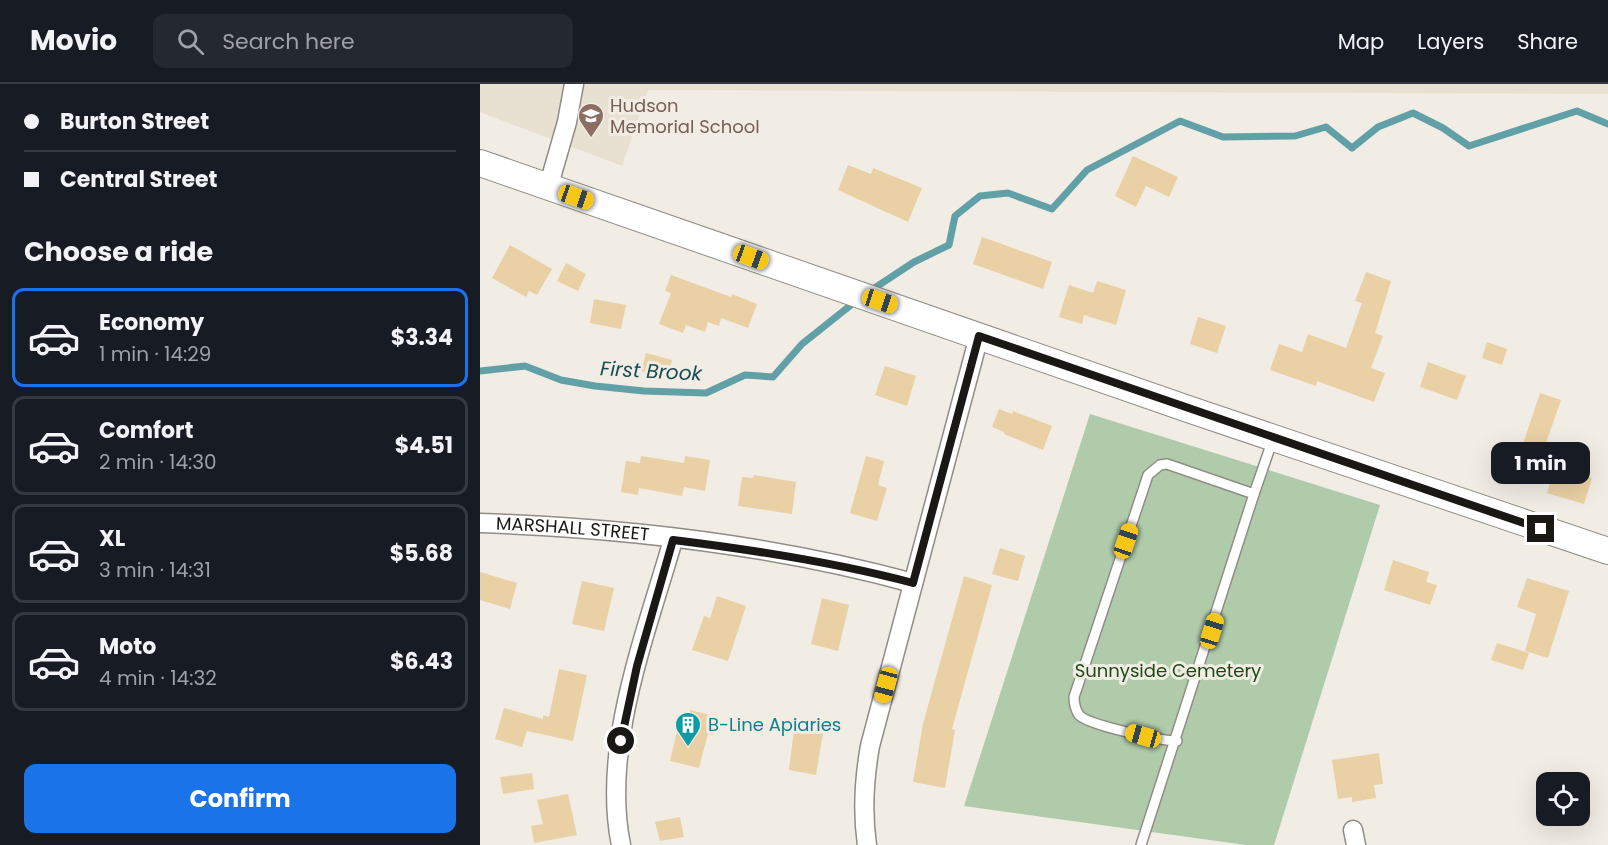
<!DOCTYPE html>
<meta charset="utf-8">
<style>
body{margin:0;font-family:Poppins,sans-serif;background:#242831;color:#f1f3f6;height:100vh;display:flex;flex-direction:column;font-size:22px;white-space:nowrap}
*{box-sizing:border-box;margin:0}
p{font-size:20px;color:#9ea1a6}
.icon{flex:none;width:33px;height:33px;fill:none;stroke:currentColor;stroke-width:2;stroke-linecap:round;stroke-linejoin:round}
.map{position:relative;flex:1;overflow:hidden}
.side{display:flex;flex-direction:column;background:#171b24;width:480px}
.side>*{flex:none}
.banner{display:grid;align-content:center;height:132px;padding:0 24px;background:#171b24}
.tools{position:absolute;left:1056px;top:688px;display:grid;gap:12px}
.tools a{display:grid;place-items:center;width:54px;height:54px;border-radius:12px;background:#171b24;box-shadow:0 6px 24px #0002;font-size:30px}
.end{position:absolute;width:27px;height:27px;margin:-14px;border:8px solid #191815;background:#fff;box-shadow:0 0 0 3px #fff}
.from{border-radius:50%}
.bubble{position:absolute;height:42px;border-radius:12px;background:#171b24;box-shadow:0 6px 24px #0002;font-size:20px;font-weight:700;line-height:42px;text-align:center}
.car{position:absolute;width:18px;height:36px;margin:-18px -9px;border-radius:8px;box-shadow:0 0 4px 2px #0007;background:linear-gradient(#f5c518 24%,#345 0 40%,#f5c518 0 76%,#345 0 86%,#f5c518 0)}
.banner b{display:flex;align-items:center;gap:21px;height:57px;font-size:22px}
.banner b+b{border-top:2px solid #363941}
.banner i{width:15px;height:15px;background:#f1f3f6}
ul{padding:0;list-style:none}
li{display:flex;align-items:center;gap:18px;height:99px;margin:0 12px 9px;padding:0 12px;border:3px solid #363941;border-radius:12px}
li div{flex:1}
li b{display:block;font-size:22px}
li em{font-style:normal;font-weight:700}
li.on{border-color:#1a73e8}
li>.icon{width:54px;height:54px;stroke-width:1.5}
h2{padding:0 24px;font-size:27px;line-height:72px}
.button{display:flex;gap:12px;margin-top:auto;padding:12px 24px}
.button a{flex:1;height:69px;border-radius:12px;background:#1a73e8;color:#fff;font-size:24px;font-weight:700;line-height:69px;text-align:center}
header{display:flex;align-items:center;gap:36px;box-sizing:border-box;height:84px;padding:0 30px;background:#171b24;border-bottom:2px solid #363941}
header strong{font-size:28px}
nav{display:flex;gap:33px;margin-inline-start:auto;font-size:21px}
.search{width:420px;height:54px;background:#242831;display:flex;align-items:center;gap:15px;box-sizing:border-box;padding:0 21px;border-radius:12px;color:#9ea1a6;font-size:22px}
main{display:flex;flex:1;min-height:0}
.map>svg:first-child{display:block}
.built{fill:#e8e0d1}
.green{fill:#afcbaa}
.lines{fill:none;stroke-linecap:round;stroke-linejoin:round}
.stream{stroke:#62a0a7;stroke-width:7}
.building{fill:#ead1a5}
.lane-casing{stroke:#918d86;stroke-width:12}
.street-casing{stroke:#918d86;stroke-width:21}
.secondary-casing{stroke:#918d86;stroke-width:28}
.lane{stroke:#fff;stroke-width:9}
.street{stroke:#fff;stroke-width:18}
.secondary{stroke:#fff;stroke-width:26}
.route{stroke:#191815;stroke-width:8}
.labels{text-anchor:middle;stroke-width:6;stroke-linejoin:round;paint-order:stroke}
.education-label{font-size:18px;fill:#785e54;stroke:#f1ece4;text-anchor:start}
.street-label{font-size:18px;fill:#191815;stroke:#f1ece4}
.park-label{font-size:18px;fill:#1c4915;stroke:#f1ece4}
.culture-label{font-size:18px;fill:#0d838f;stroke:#f1ece4;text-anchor:start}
.water-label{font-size:20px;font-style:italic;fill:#164d53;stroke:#f1ece4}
</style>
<header>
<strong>Movio</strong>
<div class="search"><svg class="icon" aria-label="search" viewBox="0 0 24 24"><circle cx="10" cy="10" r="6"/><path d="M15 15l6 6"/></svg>Search here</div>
<nav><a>Map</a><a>Layers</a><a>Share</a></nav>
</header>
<main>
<section class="side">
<div class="banner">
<b><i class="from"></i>Burton Street</b>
<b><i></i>Central Street</b>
</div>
<h2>Choose a ride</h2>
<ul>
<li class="on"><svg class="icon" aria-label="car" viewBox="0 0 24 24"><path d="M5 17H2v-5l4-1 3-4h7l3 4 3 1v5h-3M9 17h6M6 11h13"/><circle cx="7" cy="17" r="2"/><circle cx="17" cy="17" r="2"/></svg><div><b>Economy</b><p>1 min · 14:29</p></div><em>$3.34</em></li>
<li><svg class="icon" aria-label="car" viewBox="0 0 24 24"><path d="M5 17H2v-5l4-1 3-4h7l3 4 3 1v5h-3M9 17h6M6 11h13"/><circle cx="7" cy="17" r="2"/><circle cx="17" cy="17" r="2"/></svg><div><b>Comfort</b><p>2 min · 14:30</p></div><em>$4.51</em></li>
<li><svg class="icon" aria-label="car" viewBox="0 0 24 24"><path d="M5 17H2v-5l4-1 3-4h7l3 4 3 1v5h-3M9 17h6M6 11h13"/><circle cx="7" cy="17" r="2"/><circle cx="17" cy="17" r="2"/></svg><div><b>XL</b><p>3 min · 14:31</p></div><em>$5.68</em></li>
<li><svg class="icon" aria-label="car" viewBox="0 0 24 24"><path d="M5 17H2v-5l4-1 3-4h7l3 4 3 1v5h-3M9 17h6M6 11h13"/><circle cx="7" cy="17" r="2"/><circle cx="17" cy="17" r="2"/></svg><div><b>Moto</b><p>4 min · 14:32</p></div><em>$6.43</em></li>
</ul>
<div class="button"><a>Confirm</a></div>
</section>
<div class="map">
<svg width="1128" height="761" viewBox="0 0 1128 761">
<rect width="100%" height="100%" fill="#f1ece4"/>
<path class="built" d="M0,0H1128V10L168,6L142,82L0,28Z"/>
<path class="green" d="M610,330L900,421L794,761H766L484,722Z"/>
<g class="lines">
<g class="stream">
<path d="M390,207L434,178L469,161L475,132L500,112L528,109L572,125L607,86L700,37L743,53L815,52L846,43L872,64L898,43L933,29L963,44L989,62L1097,27L1128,40"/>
<path d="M0,287L45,282L81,296L115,302L164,307L226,309L265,291L293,293L322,260L376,217"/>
</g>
</g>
<g class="building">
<path d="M653,72L698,93L689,113L666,102L656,123L635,112Z"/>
<path d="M368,81L391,90L393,84L442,104L428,138L358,106Z"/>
<path d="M502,153L572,178L563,205L493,180Z"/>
<path d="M30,161L72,185L57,211L49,207L46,213L12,194Z"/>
<path d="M86,179L106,190L98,207L77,197Z"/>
<path d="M886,188L911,197L895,249L903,252L891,284L905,289L894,318L837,297L836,302L790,286L799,260L822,268L828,250L866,264L882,219L875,217Z"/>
<path d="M191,191L251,213L252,210L277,220L268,244L241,234L239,242L228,238L225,248L206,241L203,249L179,240L191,209L185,207Z"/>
<path d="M617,197L646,206L636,241L604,231L602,240L579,233L589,201L613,209Z"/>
<path d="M114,215L146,221L141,245L110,239Z"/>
<path d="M718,233L746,242L737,269L710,260Z"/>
<path d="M1007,258L1027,265L1022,281L1002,274Z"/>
<path d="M166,269L192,276L187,294L161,287Z"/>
<path d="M948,278L986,292L977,316L940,303Z"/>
<path d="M405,282L436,292L427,322L395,311Z"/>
<path d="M1060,309L1081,316L1060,376L1040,369Z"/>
<path d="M519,325L532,330L533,327L572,342L563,366L524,350V348L512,343Z"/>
<path d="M161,372L204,379L205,372L230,376L225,407L204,403L202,412L159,404L158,411L141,408L146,377L160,379Z"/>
<path d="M386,372L404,377L398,401L407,404L397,437L370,429Z"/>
<path d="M1075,383L1112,394L1104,420L1067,409Z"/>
<path d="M274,391L316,398L312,430L258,422L262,393L273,394Z"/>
<path d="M520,464L545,472L538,497L512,490Z"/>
<path d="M913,476L949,488L946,498L957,501L950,521L904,506Z"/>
<path d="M0,488L37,499L30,525L0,516Z"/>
<path d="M484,492L512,501L472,645L475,646L465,704L433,698L443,640Z"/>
<path d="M1047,494L1089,507L1068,574L1045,567L1056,530L1037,523Z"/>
<path d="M102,497L134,504L124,547L92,540Z"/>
<path d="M237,512L266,522L248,577L212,566L224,532L230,534Z"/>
<path d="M342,514L369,521L358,567L331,560Z"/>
<path d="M1017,559L1049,569L1043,586L1011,576Z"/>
<path d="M79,585L107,591L93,657L47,647L42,663L15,655L24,624L63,635V631L69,633Z"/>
<path d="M210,626L237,633L233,651L228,650L219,684L190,677L198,643L206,645Z"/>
<path d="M314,645L343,649L336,691L309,686Z"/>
<path d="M899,669L903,700L894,701L896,714L872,718V713L858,715L852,676Z"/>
<path d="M52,689L54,705L23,710L20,693Z"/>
<path d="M88,710L97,751L54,759L51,742L63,740L57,716Z"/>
<path d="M200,733L204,753L180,757L175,738Z"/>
</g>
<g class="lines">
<defs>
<g id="lane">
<path d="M774,410L793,355"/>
<path d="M661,761L774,410L687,380L680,381L668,391L594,613C594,620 595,625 599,631C608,641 682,657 697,657"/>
</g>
<g id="street">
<path d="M68,104L87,38L94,0"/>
<path id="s1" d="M0,439C144,444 294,461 433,499"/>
<path d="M873,746L876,761"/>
<path d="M141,761C121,663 166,550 193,456"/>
<path d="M387,761C382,727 384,696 390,662L499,252"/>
</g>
<path id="secondary" d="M0,79L708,325L1128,467"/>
</defs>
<use href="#lane" class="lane-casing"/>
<use href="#street" class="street-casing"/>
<use href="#secondary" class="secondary-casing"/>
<use href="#lane" class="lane"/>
<use href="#street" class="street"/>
<use href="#secondary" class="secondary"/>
</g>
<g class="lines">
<path class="route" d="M141,657L157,582L193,456C275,466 354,478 433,499L499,252L1061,445"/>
</g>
<defs>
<symbol id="school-pin" viewBox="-11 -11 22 30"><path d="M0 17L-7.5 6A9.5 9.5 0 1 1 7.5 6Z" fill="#8d6e63" stroke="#f1ece4"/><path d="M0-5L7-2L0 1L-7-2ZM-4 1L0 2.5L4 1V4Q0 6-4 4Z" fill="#fff"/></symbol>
<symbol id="building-pin" viewBox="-11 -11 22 30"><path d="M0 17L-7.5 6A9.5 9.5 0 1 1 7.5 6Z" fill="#0f9aa8" stroke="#f1ece4"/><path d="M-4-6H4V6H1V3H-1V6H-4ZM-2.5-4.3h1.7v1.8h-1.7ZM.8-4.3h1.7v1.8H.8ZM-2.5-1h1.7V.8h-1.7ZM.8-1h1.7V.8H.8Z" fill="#fff"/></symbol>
</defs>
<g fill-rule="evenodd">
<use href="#school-pin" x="96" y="17" width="30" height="40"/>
<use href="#building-pin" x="193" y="626" width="30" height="40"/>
</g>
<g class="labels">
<g class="education-label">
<text x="130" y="28">Hudson<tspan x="130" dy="21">Memorial School</tspan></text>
</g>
<g class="street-label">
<text dy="6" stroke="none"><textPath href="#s1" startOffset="93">MARSHALL STREET</textPath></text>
</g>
<g class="park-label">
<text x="688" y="593">Sunnyside Cemetery</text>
</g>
<g class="culture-label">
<text x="228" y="647">B-Line Apiaries</text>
</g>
<g class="water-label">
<text transform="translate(171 287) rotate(3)" y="7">First Brook</text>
</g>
</g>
</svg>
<div class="tools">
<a><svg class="icon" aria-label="locate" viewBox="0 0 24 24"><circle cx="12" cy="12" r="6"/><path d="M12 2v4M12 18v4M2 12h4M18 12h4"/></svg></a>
</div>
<i class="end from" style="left:141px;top:657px"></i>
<i class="end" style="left:1061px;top:445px"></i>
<div class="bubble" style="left:1011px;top:358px;width:99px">1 min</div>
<i class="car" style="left:96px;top:113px;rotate:109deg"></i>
<i class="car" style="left:271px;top:173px;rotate:110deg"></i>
<i class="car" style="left:400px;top:217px;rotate:108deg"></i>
<i class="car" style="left:646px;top:457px;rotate:19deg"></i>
<i class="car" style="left:732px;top:547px;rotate:17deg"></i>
<i class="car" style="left:406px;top:601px;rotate:195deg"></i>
<i class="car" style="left:663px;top:652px;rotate:286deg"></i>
</div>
</main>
